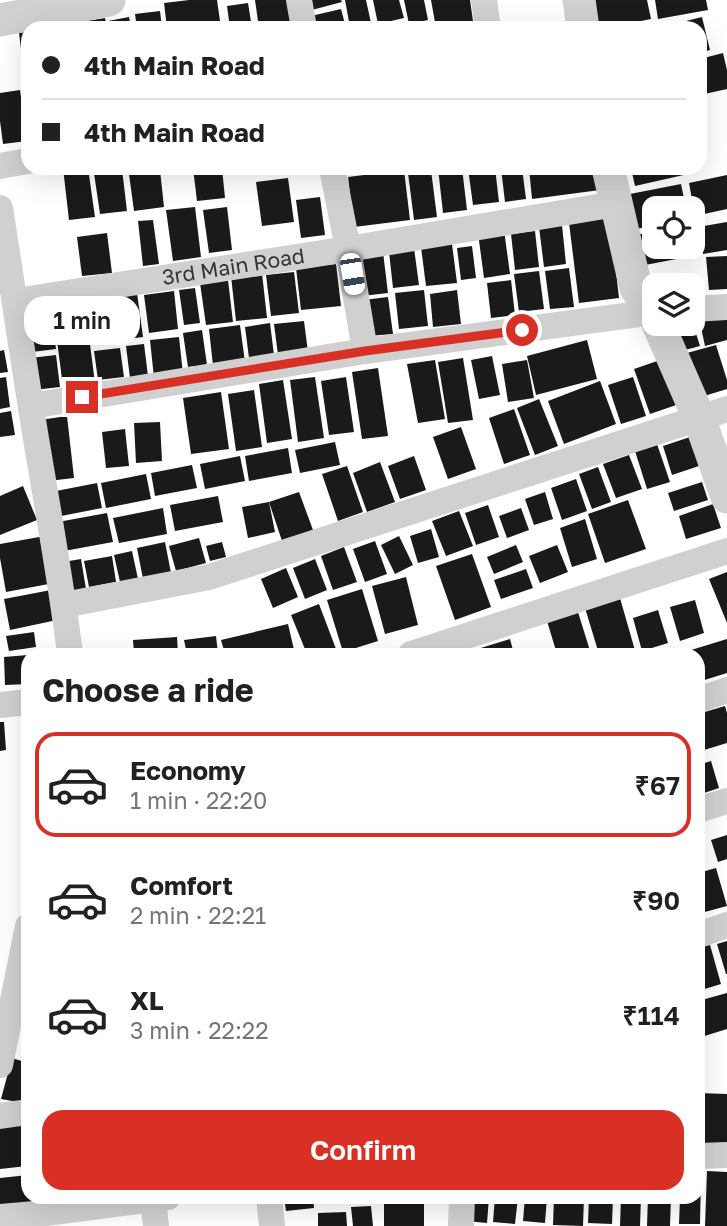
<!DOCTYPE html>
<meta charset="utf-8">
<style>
body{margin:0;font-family:"Golos Text",sans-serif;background:#f2f2f2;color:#202124;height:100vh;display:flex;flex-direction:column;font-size:26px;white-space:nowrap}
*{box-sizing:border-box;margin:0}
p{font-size:23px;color:#757577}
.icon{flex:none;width:38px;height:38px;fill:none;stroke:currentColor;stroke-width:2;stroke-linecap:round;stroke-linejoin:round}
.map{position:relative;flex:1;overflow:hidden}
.details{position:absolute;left:21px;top:648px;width:684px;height:556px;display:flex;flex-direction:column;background:#fff;border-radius:21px;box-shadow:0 7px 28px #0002}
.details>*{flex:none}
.hud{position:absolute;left:21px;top:21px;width:686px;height:154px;border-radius:21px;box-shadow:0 7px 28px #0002;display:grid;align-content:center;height:154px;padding:0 21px;background:#fff}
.buttons{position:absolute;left:642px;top:196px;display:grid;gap:14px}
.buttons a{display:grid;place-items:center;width:63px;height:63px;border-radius:14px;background:#fff;box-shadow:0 7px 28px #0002;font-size:35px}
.end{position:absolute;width:32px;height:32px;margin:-16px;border:9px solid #d93025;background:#fff;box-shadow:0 0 0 4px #fff}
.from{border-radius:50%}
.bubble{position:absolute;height:49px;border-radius:21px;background:#fff;box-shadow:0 7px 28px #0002;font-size:23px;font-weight:600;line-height:49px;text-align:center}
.car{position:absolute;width:21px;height:42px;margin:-21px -10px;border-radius:9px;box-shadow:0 0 5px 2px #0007;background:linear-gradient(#fff 24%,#345 0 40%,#fff 0 76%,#345 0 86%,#fff 0)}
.hud b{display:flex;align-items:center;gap:24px;height:66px;font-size:26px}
.hud b+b{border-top:2px solid #e0e0e0}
.hud i{width:18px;height:18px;background:#202124}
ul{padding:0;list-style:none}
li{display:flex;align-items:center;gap:21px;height:105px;margin:0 14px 10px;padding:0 7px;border:4px solid transparent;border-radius:21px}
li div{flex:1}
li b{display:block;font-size:26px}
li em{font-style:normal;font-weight:600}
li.active{border-color:#d93025}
li>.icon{width:63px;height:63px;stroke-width:1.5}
h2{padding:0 21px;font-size:32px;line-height:84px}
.button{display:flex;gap:14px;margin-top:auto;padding:14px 21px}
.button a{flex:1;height:80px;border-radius:21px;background:#d93025;color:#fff;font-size:28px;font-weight:600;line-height:80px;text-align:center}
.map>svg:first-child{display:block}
.building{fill:#1a1a1a}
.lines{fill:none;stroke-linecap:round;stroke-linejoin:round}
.minor{stroke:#d0d0d0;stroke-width:26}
.tertiary{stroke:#d0d0d0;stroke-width:33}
.route{stroke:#d93025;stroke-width:9}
.labels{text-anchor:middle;stroke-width:7;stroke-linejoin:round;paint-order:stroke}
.street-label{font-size:21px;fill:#333;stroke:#fff}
</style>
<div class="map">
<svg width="727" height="1226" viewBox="0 0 727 1226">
<rect width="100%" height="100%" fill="#fff"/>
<g class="building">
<path d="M189,0H217L221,28H167L164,3Z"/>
<path d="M255,0H291L295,28H259Z"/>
<path d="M305,0H341L342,2L308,11Z"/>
<path d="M345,0H366L371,23L350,27Z"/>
<path d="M373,0H399L404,18L378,24Z"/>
<path d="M404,0H424L428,20L409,24Z"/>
<path d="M431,0H470L474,28H436Z"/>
<path d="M589,0H647L651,19L606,28H594Z"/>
<path d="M655,0H706L708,10L658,19Z"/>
<path d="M248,3L252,28H230L227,6Z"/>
<path d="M341,9L346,28H314L311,16Z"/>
<path d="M160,11L162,28H137L135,14Z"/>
<path d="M129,17L131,28H109L108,21Z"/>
<path d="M702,17L710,50L700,53V28H658Z"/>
<path d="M105,18L107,28H76L75,23Z"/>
<path d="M28,31V89H26L19,33Z"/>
<path d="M723,53L727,70V89L700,95V59Z"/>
<path d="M20,90L27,141L3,144L0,121V93Z"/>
<path d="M63,168H88L95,217L69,220Z"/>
<path d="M193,168H222L225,198L197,201Z"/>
<path d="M438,168H462L467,210L443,213Z"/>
<path d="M468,168H495L499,202L473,205Z"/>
<path d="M501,168H522L526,199L505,202Z"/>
<path d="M529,168H597L600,190L532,199Z"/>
<path d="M631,168H687L688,174L635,186Z"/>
<path d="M122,169L127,211L100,214L94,173Z"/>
<path d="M160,170L164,207L134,211L129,174Z"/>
<path d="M404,170L410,220L354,227L348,177Z"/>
<path d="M431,170L437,217L414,220L408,173Z"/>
<path d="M727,175V209L695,216L689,183Z"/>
<path d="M288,178L294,222L262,226L256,182Z"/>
<path d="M681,184L686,208H654V225L637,229L630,194Z"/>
<path d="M320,197L325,235L301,238L296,200Z"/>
<path d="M195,207L201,257L173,261L166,210Z"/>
<path d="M227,207L232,250L209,253L203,210Z"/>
<path d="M610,218L619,298L579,303L569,223Z"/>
<path d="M153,220L159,264L143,266L138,221Z"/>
<path d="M727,222V250L703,254L698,227Z"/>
<path d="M562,225L566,264L544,267L539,227Z"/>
<path d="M504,230L510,274L484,278L478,233Z"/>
<path d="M535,231L539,267L515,270L511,234Z"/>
<path d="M654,232V247H695L697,255L640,266L634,235Z"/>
<path d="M107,233L112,273L82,276L77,237Z"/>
<path d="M452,244L457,283L426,286L421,247Z"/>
<path d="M472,246L476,278L461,280L457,248Z"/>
<path d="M414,248L419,285L393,288L389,252Z"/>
<path d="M383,252L388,293L362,296L357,256Z"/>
<path d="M727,256V289L709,290L706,257Z"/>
<path d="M336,264L341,306L301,310L296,268Z"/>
<path d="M569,268L574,307L550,309L545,271Z"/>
<path d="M539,271L544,309L519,312L514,274Z"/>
<path d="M294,272L299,313L271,316L266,275Z"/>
<path d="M262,273L267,318L236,321L231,276Z"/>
<path d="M228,280L233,322L206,325L200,283Z"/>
<path d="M511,280L515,315L491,318L487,283Z"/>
<path d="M195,288L200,323L184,325L179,290Z"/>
<path d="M424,290L428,326L399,329L395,293Z"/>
<path d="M457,290L461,324L433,327L430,294Z"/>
<path d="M174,291L178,329L149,333L144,295Z"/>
<path d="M137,293L143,337L119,340L113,296Z"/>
<path d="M388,297L393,334L368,336L363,300Z"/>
<path d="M86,313L95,383L63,387L54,317Z"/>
<path d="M52,317L56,349L32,352L29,320Z"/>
<path d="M699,318L727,320V340L705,346Z"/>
<path d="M304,321L308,352L278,355L274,324Z"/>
<path d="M270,323L274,355L249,358L245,327Z"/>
<path d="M677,324H693L700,346L685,350Z"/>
<path d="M240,325L245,362L213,366L209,329Z"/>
<path d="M202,330L207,365L188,367L183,333Z"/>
<path d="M179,337L183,374L154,378L150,340Z"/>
<path d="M587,340L597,379L536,395L527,356Z"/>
<path d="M144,344L148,376L130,378L126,346Z"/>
<path d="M716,345L727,380V389L701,397L687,353Z"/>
<path d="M120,348L124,377L98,380L94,351Z"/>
<path d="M4,350L8,372L0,373V351Z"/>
<path d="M56,355L60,387L34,390L30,358Z"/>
<path d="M492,356L500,395L479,399L471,360Z"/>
<path d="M463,358L473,420L448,423L438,362Z"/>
<path d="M666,358L682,403L650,414L634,369Z"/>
<path d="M435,360L445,419L418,423L407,364Z"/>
<path d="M527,360L534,398L508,402L502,364Z"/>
<path d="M378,368L388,436L362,439L352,372Z"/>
<path d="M6,377L10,407L0,409V378Z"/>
<path d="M315,377L324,438L298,442L290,380Z"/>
<path d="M346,377L354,432L329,435L321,381Z"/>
<path d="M633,377L646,416L621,424L608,385Z"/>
<path d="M283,380L292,439L267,443L259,384Z"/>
<path d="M600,381L616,424L564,444L548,401Z"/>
<path d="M254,390L262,447L236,451L228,394Z"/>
<path d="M221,392L229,449L191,454L183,398Z"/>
<path d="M539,399L558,446L535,455L517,408Z"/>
<path d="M514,409L530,455L504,464L489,418Z"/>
<path d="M11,411L15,435L0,437V413Z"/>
<path d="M67,416L74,478L48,481L40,420Z"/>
<path d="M160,422L162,461L136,463L134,423Z"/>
<path d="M461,427L476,469L448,479L433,437Z"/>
<path d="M125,429L129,466L106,468L102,432Z"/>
<path d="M690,437L699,466L672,475L663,446Z"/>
<path d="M335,442L340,465L300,473L295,450Z"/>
<path d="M657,444L670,482L647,489L635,451Z"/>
<path d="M288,448L292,473L249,481L245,456Z"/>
<path d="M629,455L642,489L616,498L603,464Z"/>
<path d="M240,456L245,481L205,489L200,464Z"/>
<path d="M414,456L426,490L400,499L388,466Z"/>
<path d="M380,462L395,502L367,512L353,473Z"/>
<path d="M192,465L197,488L155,496L151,473Z"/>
<path d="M347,466L363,512L338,521L322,474Z"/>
<path d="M598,467L611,502L592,509L579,474Z"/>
<path d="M146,474L151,499L106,508L101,483Z"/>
<path d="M576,479L587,511L562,520L551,488Z"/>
<path d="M702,482L708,500L674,511L668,493Z"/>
<path d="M97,483L102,508L56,517L51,492Z"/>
<path d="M23,486L37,520L0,535V496Z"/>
<path d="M299,492L313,530L282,541L269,502Z"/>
<path d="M545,492L553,519L534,525L525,499Z"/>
<path d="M218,496L223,522L175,531L170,505Z"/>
<path d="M628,500L646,549L605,563L588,514Z"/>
<path d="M269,502L275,532L248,538L242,507Z"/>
<path d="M713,504L721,528L686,539L679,516Z"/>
<path d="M488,505L499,537L476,545L465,513Z"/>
<path d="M163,508L167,534L119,543L113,518Z"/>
<path d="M521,508L529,530L507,538L499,516Z"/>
<path d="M459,511L473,546L446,556L432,521Z"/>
<path d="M107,513L113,542L64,551L58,522Z"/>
<path d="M585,519L597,559L572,567L560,528Z"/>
<path d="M431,529L439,557L418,563L410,536Z"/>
<path d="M45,536L54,583L6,592L0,558V544Z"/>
<path d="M399,536L413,565L395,574L381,545Z"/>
<path d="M199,538L206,563L176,571L169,546Z"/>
<path d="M375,541L387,574L365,582L353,549Z"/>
<path d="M165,542L171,573L143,579L137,548Z"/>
<path d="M222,542L226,557L210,561L206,546Z"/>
<path d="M516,545L523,562L494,574L487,557Z"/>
<path d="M557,545L568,572L540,583L529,556Z"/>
<path d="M344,547L357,582L333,590L321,556Z"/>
<path d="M132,551L138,579L120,582L114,555Z"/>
<path d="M472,554L491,607L455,620L436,566Z"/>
<path d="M112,556L116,582L89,587L84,561Z"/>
<path d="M81,559L86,589L69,592L63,562Z"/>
<path d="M315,559L327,590L305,599L293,568Z"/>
<path d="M286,568L298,597L273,608L261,579Z"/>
<path d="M526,569L533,588L501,599L494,580Z"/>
<path d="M727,572V623L709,579Z"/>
<path d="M406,577L418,625L385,634L372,586Z"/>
<path d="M362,589L378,641L343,652L327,600Z"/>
<path d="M51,590L57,620L10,630L4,599Z"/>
<path d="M620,598L636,654H599L585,608Z"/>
<path d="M695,600L704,633L680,641L670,607Z"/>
<path d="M319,604L336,649L322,654H307L291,615Z"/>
<path d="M658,610L668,643L642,651L633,618Z"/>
<path d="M578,612L591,654H557L547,621Z"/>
<path d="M288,624L295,654H225L221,640Z"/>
<path d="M34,632L36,647L9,651L6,636Z"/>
<path d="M216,636L218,654H187L184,640Z"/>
<path d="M177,637L178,654H134L133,640Z"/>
<path d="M510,639L514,654H472L471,651Z"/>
<path d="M727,639V673L698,682V654H678Z"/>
<path d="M28,655V684L5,685L4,657Z"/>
<path d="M725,706L727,713V743L704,750L698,730V714Z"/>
<path d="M0,722H4L6,750L0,751Z"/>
<path d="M711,761L719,788L698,795V765Z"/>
<path d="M727,835V859L718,862L711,840Z"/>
<path d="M716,868L727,906L701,913L698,905V873Z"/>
<path d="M727,941V974H726L717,944Z"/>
<path d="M710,945L721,984L698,991V948Z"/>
<path d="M727,993V1029L698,1038V1001Z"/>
<path d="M12,1058L28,1063V1100L18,1102L1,1099Z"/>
<path d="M698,1093L727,1094V1145L698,1143Z"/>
<path d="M22,1125L27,1166L0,1169V1128Z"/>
<path d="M707,1171L727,1172V1226H705Z"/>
<path d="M28,1175V1197H32L33,1210L0,1213V1178Z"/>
<path d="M698,1177H701L700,1224H679L680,1197H698Z"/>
<path d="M284,1197H313L314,1208L286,1211Z"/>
<rect x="384" y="1197" width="40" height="29"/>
<path d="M468,1197H489L487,1223L466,1221Z"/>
<path d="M495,1197H518L515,1224L493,1222Z"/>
<path d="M525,1197H547L545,1223L523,1221Z"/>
<path d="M554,1197H584L583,1226L553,1225Z"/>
<path d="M589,1197H613L612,1224L588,1223Z"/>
<path d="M621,1197H641L640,1226H620Z"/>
<path d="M648,1197H671L670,1226H647Z"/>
<path d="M371,1206L373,1226H353L351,1207Z"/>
<path d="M346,1212L347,1226H318V1213Z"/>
</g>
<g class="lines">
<g class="minor">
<path d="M299,0L304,28"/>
<path d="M484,0L488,28"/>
<path d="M0,166L28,161"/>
<path d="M332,168L348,249L365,351"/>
<path d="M0,208C11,275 20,341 31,408C44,490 60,572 70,654"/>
<path id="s1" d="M16,301L348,249L616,204"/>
<path d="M693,309L727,307"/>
<path d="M31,406L365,351L654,312"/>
<path d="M64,605L209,577L727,409"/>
<path d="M411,654L727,551"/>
<path d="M698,700L727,690"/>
<path d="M0,705L28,702"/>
<path d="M698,810L727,801"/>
<path d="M698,935L727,925"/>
<path d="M0,1065L28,926"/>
<path d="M0,1116L28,1112"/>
<path d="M698,1156L727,1155"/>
<path d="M269,1197L272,1226"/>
<path d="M153,1199L156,1226"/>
<path d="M0,1217L46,1213L168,1197"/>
<path d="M461,1226L462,1197"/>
</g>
<g class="tertiary">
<path d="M579,0L583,28"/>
<path d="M0,20L109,0"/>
<path d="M608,168L636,288L654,316"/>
<path d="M658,324L699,418L727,497"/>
</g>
</g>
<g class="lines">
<path class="route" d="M82,397L365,351L522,330"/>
</g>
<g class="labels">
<g class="street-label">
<text dy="7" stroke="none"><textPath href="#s1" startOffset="220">3rd Main Road</textPath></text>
</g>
</g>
</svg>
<div class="buttons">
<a><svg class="icon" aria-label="locate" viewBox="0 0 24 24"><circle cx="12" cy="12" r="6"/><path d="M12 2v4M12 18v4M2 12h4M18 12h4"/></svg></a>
<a><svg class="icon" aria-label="layers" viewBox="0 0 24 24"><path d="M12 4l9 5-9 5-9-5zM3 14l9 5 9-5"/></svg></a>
</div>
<i class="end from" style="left:522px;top:330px"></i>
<i class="end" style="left:82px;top:397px"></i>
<div class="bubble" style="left:24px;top:296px;width:116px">1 min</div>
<i class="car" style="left:352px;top:274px;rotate:171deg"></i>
<div class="hud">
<b><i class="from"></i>4th Main Road</b>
<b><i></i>4th Main Road</b>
</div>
<section class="details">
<h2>Choose a ride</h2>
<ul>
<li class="active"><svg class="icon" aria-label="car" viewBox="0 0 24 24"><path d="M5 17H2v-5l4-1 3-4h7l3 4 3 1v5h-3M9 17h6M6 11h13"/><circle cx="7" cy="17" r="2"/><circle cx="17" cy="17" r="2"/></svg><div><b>Economy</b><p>1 min · 22:20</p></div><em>₹67</em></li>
<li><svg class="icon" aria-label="car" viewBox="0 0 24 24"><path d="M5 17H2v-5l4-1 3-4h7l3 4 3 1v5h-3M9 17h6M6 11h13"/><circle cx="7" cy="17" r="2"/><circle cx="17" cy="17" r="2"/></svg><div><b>Comfort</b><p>2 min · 22:21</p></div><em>₹90</em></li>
<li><svg class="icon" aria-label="car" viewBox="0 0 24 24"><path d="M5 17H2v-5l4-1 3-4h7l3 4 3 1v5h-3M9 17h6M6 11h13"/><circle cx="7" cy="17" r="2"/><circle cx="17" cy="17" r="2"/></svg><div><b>XL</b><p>3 min · 22:22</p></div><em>₹114</em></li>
</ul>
<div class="button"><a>Confirm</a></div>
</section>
</div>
